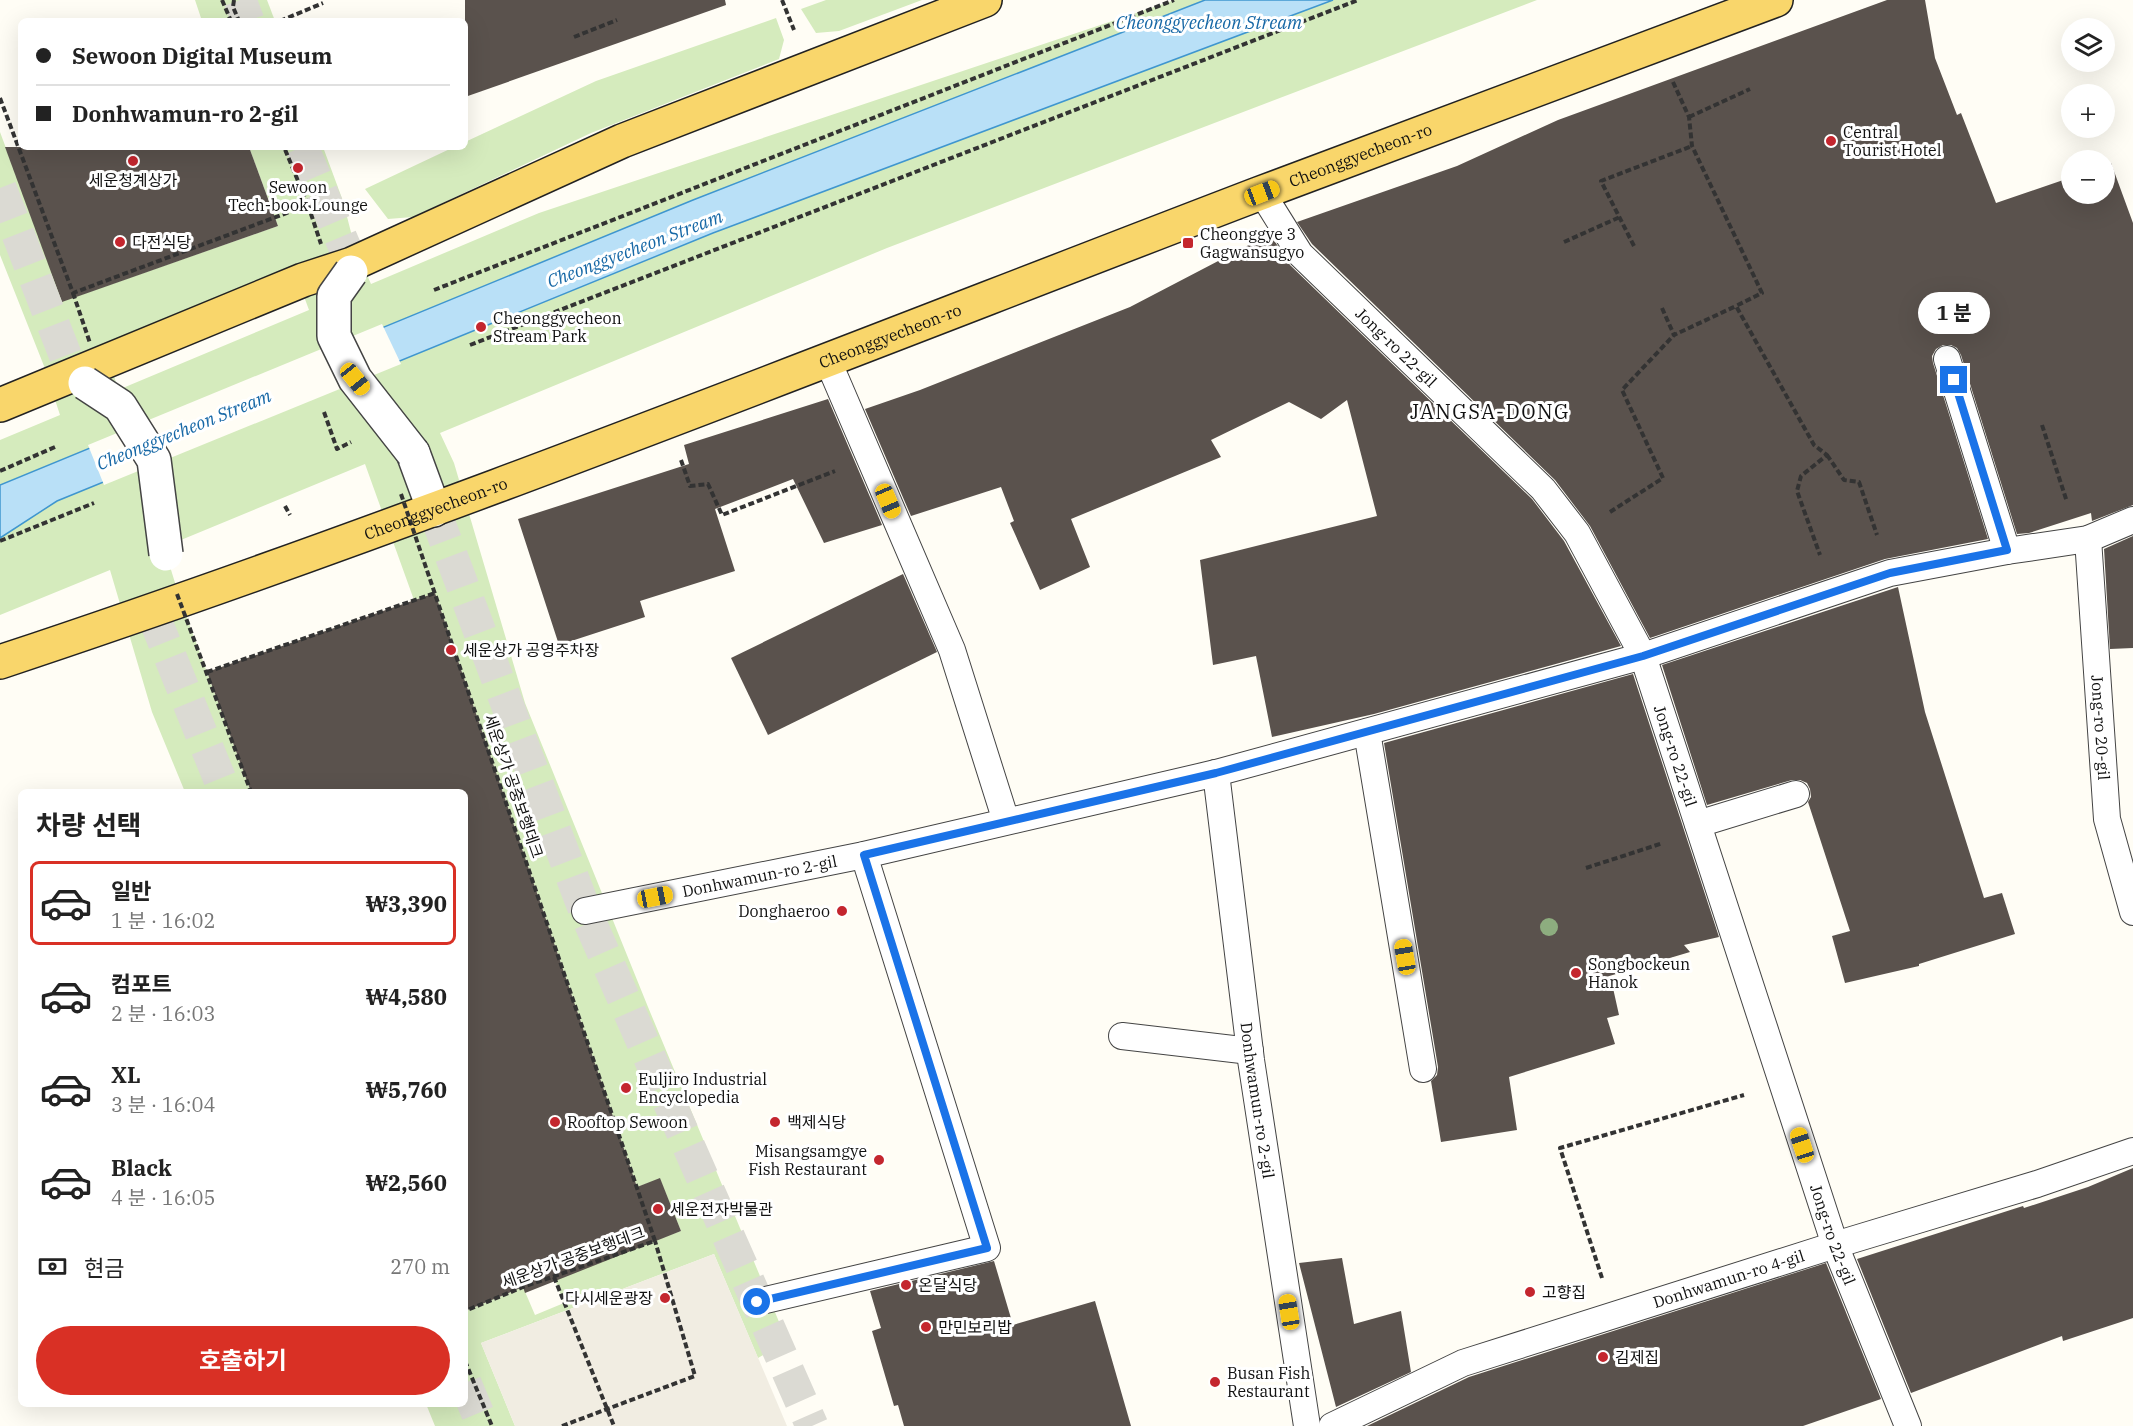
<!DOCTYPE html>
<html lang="ko">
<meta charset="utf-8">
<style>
body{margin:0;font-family:"IBM Plex Serif","Noto Sans KR",serif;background:#f2f2f2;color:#222;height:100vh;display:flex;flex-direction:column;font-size:22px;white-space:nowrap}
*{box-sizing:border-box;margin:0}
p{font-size:20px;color:#767676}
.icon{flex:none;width:33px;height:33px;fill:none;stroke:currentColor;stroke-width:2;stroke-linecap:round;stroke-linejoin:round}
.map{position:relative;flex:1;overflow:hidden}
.panel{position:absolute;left:18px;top:789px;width:450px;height:618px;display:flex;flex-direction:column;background:#fff;border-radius:9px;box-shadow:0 6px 24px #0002}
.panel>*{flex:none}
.banner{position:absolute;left:18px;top:18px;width:450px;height:132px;border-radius:9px;box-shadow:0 6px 24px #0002;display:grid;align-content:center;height:132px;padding:0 18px;background:#fff}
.tools{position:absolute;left:2061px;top:18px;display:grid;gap:12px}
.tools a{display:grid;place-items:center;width:54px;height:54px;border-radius:50%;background:#fff;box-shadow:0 6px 24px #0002;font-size:30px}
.end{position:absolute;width:27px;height:27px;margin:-14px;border:8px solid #1a73e8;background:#fff;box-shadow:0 0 0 3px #fff}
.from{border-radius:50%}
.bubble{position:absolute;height:42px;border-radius:21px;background:#fff;box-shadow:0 6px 24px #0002;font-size:20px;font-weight:700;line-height:42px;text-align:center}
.car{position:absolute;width:18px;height:36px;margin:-18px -9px;border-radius:8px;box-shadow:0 0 4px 2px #0007;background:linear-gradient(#f5c518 24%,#345 0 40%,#f5c518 0 76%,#345 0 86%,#f5c518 0)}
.banner b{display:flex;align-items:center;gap:21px;height:57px;font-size:22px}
.banner b+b{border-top:2px solid #e0e0e0}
.banner i{width:15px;height:15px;background:#222}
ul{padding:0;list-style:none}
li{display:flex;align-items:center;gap:18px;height:84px;margin:0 12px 9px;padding:0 6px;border:3px solid transparent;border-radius:9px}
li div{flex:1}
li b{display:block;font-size:22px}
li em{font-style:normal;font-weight:700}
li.active{border-color:#d93025}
li>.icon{width:54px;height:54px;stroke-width:1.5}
h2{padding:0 18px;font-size:27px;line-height:72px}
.pay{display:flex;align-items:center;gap:15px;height:66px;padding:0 18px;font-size:22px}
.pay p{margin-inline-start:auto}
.primary-button{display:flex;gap:12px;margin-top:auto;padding:12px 18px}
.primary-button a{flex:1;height:69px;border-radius:36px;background:#d93025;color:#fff;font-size:24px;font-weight:700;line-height:69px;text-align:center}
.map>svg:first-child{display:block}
.green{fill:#d5ebbd;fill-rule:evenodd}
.plaza{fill:#f1ede2}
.water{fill:#b9e0f7;stroke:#3f96cf;stroke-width:1.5}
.pier{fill:#fffdf5}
.building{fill:#5a524d}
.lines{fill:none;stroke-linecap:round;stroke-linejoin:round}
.street-tunnel{stroke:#dbdad3;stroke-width:33;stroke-dasharray:33 16;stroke-linecap:butt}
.lane-casing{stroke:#444;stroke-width:28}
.street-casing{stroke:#444;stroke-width:36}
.primary-casing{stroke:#222;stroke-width:36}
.path{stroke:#333;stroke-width:4;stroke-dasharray:6 3;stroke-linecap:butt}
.lane{stroke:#fff;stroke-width:26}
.street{stroke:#fff;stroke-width:33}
.primary{stroke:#f9d66b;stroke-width:33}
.street-bridge-casing{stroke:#444;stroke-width:36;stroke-linecap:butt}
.path-bridge{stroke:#333;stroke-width:4;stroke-dasharray:6 3;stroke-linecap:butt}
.street-bridge{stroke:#fff;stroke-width:33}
.tree{fill:#8dad7f}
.route{stroke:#1a73e8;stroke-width:8}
.poi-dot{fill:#c4262e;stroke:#fff;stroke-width:2}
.labels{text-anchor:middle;stroke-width:6;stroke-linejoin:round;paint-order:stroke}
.poi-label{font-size:16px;fill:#111;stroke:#fff;text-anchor:start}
.street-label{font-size:16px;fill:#111;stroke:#fff}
.water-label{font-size:18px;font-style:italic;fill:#1768a6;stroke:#fff}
.quarter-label{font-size:20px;letter-spacing:1.5px;fill:#111;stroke:#fff}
</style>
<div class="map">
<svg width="2133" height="1426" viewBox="0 0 2133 1426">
<rect width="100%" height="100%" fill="#fffdf5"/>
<g class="green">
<path d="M195,0H267L275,21H202Z"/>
<path d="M826,0H922L839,31L816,33L801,9Z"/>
<path d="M1175,0H1537L887,248L440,433L454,463L525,703L648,1007L787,1341L758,1358L714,1254L481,1343L515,1426H435L426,1404H465V1311L523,1287L535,1315L564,1303L554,1277L681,1231L660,1179L637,1187L435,593L414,600L365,464L164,547L180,599L251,792H185L152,712L110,570L0,615V440L60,415L44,366L0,255V132L63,301L278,226L249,147H323L343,201L355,248L371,284L539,213ZM295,272L309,310L118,390L105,343Z"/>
<path d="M776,18L784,40L779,59L591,133L413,217L388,219L365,189L454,147H465V142L596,81Z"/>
</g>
<path class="plaza" d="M714,1254L787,1426H515L481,1343Z"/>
<path class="water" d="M1205,0H1333L713,233L57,501L0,538V485L693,200Z"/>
<path class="pier" d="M382,324L401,364L104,485L88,445Z"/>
<g class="building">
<path d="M465,0H725L726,5L465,97Z"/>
<path d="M1887,0H1925L1935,58L1957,115L1961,113L1996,203L2072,177V194H2104V166L2111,163L2133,223V505L2092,521L2091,513L2029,533L2017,534L1961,355L1957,348L1951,345H1943L1936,349L1932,356L1933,363L1988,539L1885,559L1650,638L1590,526L1555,480L1312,244L1297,222L1457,166L1558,120Z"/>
<path d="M5,147H249L278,226L62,302Z"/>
<path d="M1270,234L1290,265L1532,499L1564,541L1621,646L1374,714L1272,737L1256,656L1213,665L1200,560L1377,516L1347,400L1321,419L1289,402L1211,440L1221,457L1071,519L1090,567L1040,590L1010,523L1014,521L1001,487L911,516L865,409L920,390L1130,307Z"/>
<path d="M828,399L882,525L824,543L793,479L715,509L735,571L640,601L645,617L559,645L518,519L689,464L684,445Z"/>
<path d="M2133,536V648L2110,649L2104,549Z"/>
<path d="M903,574L937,652L768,735L731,658Z"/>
<path d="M1898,587L1925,712L1984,898L2002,893L2015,934L1919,964V966L1845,983L1832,936L1850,931L1808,802L1811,797L1810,789L1807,783L1800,780H1792L1707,805L1662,665Z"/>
<path d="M435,593L637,1187L660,1178L681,1231L525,1293L523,1287L465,1311V792H251L207,672Z"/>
<path d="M1633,674L1719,937L1684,945L1690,952L1606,977L1611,979L1619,1015L1607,1018L1615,1044L1509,1077L1517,1130L1441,1142L1431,1081L1437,1075L1438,1067L1384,743Z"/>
<path d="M2133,1168V1318L2063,1341L2062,1336L1911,1393L1857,1259L2023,1206L2024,1208L2088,1187Z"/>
<path d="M1342,1258L1354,1324L1401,1311L1411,1372L1336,1407L1299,1263Z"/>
<path d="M994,1261L1013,1325L1095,1301L1131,1426H904L898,1405L894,1406L872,1331L881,1328L870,1291Z"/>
<path d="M1826,1263L1881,1399L1803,1426H1367L1469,1377Z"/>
</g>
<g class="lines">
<g class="street-tunnel">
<path d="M240,0L248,21"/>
<path d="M302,147L352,264"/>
<path d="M0,188L73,375"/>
<path d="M434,510L585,911L812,1426"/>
<path d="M152,612L225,792"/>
<path d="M465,1383L483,1426"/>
</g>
<defs>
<g id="lane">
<path id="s1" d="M1262,193L1300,254L1543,489L1577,533L1643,656L1835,1245L1908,1426"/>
<path d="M1947,359L2007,551"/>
<path d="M828,361L952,650L1006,821"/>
<path id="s2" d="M2088,539L2107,819L2133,912"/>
<path d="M1367,732L1423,1069"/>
<path id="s3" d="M1216,773L1251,1060L1307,1426"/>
<path d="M1698,824L1796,794"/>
<path id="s4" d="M585,911L864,855L1216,773L1643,656L1890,573L2007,551L2088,539L2133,520"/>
<path d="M1122,1036L1250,1051"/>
<path d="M757,1302L987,1248L864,855"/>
<path id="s5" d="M1332,1426L1463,1363L1835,1245L2037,1184L2133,1151"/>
</g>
<path id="street" d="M413,453L434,510"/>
<g id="primary">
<path d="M0,405L303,280L352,264L622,141L985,0"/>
<path id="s6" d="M0,662C425,521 840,354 1258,194C1430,128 1603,64 1776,0"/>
</g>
</defs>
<use href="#lane" class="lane-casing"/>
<use href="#street" class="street-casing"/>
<use href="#primary" class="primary-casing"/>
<g class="path">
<path d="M222,0L231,21"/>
<path d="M234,0L233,7L239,21"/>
<path d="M782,0L794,30"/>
<path d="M280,21L323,3"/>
<path d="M574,37L617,20"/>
<path d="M1673,82L1689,117L1692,146L1762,293L1736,306L1814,445L1827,455L1801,476L1797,491L1820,555"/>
<path d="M0,98L73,293L308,205L284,147"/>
<path d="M1689,117L1750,89"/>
<path d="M1564,242L1620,217"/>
<path d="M1634,246L1601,181L1692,146"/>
<path d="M434,290L1174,0"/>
<path d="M1662,308L1674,335L1736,306"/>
<path d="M470,345L1358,0"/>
<path d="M324,412L337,449L351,442"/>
<path d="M2042,425L2067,502"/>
<path d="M1827,455L1844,480L1859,482L1877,535"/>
<path d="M681,460L690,486L708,484L722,515L835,471"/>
<path d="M0,471L55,447"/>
<path d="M285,506L290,515"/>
<path d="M1610,512L1663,478L1622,390L1674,335"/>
<path d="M0,541L94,503"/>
<path d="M207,672L435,593"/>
<path d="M1586,868L1663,843"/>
<path d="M554,1277L614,1426"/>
<path d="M1602,1278L1560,1148L1744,1095"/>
<path d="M465,1361L492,1426"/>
<path d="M562,1426L695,1376L655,1241"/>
</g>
<use href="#lane" class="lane"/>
<use href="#street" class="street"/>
<use href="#primary" class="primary"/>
<defs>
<g id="street-bridge">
<path d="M351,272L334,296V336L355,379L413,453"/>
<path d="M85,383L120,406L154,460L166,554"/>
</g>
</defs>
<use href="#street-bridge" class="street-bridge-casing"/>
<g class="path-bridge">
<path d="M308,205L321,244"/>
<path d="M73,293L90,343"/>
<path d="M401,494L655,1241L523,1287L465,1311"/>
<path d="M177,594L251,792"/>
</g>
<use href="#street-bridge" class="street-bridge"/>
</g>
<circle class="tree" cx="1549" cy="927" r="9"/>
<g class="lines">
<path class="route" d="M757,1302L987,1248L864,855L1216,773L1643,656L1890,573L2007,550L1954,380"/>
</g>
<g class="poi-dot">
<circle cx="1831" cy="141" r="6"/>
<circle cx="133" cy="161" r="6"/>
<circle cx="298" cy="168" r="6"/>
<circle cx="120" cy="242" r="6"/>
<rect x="1182" y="237" width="12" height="12" rx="3"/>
<circle cx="481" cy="327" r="6"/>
<circle cx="451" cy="650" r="6"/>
<circle cx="842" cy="911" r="6"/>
<circle cx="1576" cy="973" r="6"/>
<circle cx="626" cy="1088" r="6"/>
<circle cx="555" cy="1122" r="6"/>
<circle cx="775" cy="1122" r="6"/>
<circle cx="879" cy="1160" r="6"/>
<circle cx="658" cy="1209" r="6"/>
<circle cx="906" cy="1285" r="6"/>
<circle cx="1530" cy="1292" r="6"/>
<circle cx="665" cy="1298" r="6"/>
<circle cx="926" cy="1327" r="6"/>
<circle cx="1603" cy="1357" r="6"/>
<circle cx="1215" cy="1382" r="6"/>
</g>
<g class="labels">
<g class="poi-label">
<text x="1843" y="138">Central<tspan x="1843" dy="18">Tourist Hotel</tspan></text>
<text x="133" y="186" text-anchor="middle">세운청계상가</text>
<text x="298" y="193" text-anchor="middle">Sewoon<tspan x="298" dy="18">Tech-book Lounge</tspan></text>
<text x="1200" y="240">Cheonggye 3<tspan x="1200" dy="18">Gagwansugyo</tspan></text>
<text x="132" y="248">다전식당</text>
<text x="493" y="324">Cheonggyecheon<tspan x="493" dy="18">Stream Park</tspan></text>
<text x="463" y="656">세운상가 공영주차장</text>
<text x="830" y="917" text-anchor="end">Donghaeroo</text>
<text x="1588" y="970">Songbockeun<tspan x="1588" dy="18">Hanok</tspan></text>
<text x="638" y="1085">Euljiro Industrial<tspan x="638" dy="18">Encyclopedia</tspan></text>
<text x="567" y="1128">Rooftop Sewoon</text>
<text x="787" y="1128">백제식당</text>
<text x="867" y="1157" text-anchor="end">Misangsamgye<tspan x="867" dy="18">Fish Restaurant</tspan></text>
<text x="670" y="1215">세운전자박물관</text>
<text x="918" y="1291">온달식당</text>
<text x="1542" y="1298">고향집</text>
<text x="653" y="1304" text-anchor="end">다시세운광장</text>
<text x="938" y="1333">만민보리밥</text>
<text x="1615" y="1363">김제집</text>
<text x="1227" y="1379">Busan Fish<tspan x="1227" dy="18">Restaurant</tspan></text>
</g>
<g class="street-label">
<text dy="6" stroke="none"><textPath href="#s6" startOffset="1452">Cheonggyecheon-ro</textPath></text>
<text dy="6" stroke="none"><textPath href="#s6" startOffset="948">Cheonggyecheon-ro</textPath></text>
<text dy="6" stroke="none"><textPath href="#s1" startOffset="206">Jong-ro 22-gil</textPath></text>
<text dy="6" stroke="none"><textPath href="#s6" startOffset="462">Cheonggyecheon-ro</textPath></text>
<text dy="6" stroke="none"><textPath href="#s2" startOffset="189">Jong-ro 20-gil</textPath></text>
<text dy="6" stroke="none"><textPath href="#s1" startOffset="710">Jong-ro 22-gil</textPath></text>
<text transform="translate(514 786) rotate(71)" y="6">세운상가 공중보행데크</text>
<text dy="6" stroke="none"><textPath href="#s4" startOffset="178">Donhwamun-ro 2-gil</textPath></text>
<text dy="6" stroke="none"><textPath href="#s3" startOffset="330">Donhwamun-ro 2-gil</textPath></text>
<text dy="6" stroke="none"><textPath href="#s1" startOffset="1214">Jong-ro 22-gil</textPath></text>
<text transform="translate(573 1257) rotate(-20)" y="6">세운상가 공중보행데크</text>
<text dy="6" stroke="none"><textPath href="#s5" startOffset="424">Donhwamun-ro 4-gil</textPath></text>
</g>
<g class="water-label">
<text x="1209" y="29">Cheonggyecheon Stream</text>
<text transform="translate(635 249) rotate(-21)" y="6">Cheonggyecheon Stream</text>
<text transform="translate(184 430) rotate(-22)" y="6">Cheonggyecheon Stream</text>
</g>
<g class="quarter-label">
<text x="1490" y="419">JANGSA-DONG</text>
</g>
</g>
</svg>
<div class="tools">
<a><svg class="icon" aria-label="layers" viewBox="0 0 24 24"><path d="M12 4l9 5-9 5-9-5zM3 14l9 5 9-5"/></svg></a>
<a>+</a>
<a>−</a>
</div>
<i class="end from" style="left:757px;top:1302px"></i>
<i class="end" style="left:1954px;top:380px"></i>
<div class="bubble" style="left:1918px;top:292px;width:72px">1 분</div>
<i class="car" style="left:1262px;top:193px;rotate:69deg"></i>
<i class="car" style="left:355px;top:379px;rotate:141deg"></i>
<i class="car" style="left:888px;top:501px;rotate:157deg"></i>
<i class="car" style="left:655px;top:897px;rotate:79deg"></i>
<i class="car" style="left:1405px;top:957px;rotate:350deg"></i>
<i class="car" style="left:1802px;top:1145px;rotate:342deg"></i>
<i class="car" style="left:1289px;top:1312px;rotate:351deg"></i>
<div class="banner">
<b><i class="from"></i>Sewoon Digital Museum</b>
<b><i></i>Donhwamun-ro 2-gil</b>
</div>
<section class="panel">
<h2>차량 선택</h2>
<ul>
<li class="active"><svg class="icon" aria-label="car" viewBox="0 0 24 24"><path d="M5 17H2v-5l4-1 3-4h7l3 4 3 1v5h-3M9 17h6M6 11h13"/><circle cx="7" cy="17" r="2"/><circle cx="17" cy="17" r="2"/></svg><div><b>일반</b><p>1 분 · 16:02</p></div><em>₩3,390</em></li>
<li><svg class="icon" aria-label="car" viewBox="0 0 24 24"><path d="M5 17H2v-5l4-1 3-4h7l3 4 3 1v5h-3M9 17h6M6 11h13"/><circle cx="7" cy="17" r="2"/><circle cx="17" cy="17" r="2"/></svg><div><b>컴포트</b><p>2 분 · 16:03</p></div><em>₩4,580</em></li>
<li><svg class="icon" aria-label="car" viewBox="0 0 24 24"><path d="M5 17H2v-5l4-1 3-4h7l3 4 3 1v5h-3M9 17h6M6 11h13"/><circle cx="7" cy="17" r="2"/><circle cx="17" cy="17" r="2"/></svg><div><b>XL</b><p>3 분 · 16:04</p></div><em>₩5,760</em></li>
<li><svg class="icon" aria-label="car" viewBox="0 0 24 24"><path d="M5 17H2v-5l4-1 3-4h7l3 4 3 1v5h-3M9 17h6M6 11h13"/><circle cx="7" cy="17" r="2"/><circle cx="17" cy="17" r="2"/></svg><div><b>Black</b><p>4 분 · 16:05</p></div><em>₩2,560</em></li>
</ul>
<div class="pay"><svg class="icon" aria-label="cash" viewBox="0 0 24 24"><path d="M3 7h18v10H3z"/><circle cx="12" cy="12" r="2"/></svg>현금<p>270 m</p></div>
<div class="primary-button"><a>호출하기</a></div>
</section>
</div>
